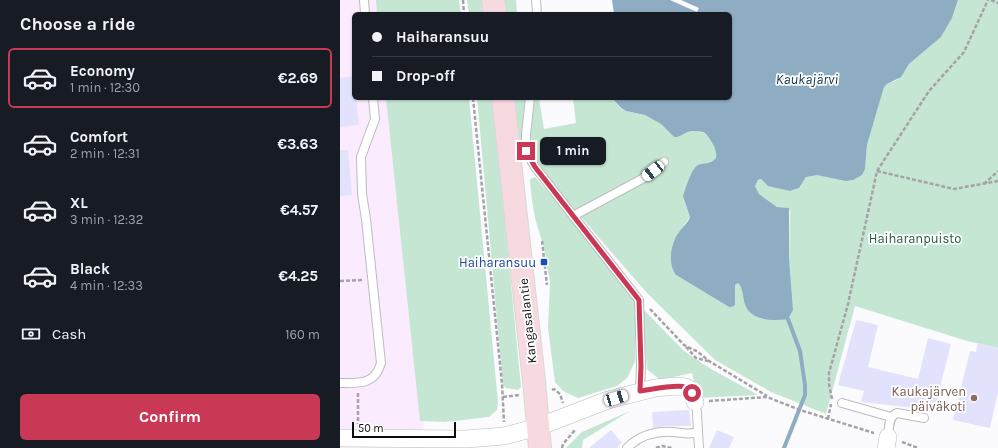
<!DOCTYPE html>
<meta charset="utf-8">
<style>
body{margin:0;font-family:Karla,sans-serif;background:#20242c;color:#f1f3f6;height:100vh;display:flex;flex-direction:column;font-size:15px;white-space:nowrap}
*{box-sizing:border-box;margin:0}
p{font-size:13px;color:#9ea1a6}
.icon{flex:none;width:22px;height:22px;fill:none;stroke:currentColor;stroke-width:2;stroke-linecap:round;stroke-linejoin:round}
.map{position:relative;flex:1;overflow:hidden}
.side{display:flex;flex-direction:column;background:#171b24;width:340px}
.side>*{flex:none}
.banner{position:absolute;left:12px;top:12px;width:380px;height:88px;border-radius:6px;box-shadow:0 1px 3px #0004;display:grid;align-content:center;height:88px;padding:0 20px;background:#171b24}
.scale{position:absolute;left:12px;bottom:10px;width:104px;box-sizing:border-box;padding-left:4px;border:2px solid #0e0d0e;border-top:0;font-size:11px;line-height:14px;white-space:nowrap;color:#0e0d0e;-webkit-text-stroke:3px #fff;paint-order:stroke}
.end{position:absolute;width:18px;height:18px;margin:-9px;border:5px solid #c93956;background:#fff;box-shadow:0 0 0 2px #fff}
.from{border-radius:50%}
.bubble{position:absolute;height:28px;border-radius:6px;background:#171b24;box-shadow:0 1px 3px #0004;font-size:13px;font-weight:700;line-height:28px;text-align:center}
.car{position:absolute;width:12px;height:24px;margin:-12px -6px;border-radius:5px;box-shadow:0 0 3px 1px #0007;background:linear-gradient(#fff 24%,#345 0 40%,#fff 0 76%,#345 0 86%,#fff 0)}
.banner b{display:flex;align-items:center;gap:14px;height:38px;font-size:15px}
.banner b+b{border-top:1px solid #363941}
.banner i{width:10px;height:10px;background:#f1f3f6}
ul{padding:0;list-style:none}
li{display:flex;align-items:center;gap:12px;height:60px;margin:0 8px 6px;padding:0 12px;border:2px solid transparent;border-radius:6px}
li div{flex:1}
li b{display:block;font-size:15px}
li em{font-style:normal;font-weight:700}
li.active{border-color:#c93956}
li>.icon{width:36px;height:36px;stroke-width:1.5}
h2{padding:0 20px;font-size:18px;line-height:48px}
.pay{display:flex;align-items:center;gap:10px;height:44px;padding:0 20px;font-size:15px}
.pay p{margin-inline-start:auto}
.primary-button{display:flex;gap:8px;margin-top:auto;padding:8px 20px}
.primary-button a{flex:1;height:46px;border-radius:6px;background:#c93956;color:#fff;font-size:16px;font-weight:700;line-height:46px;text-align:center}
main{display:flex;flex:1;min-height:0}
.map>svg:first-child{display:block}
.industrial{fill:#faebfe}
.green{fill:#c6e6d4}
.water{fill:#8eadc2}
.pier{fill:#fbfafd}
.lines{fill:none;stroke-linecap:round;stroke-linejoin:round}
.stream{stroke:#8eadc2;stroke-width:4}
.building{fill:#e2e2fd}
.service-casing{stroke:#bcbcbe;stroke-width:10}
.minor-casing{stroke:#bcbcbe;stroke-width:18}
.primary-casing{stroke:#d8d8d8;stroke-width:24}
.path{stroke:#a4a3a5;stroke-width:2.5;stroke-dasharray:4 2;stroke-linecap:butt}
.service{stroke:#fff;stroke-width:8}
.minor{stroke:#fff;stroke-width:17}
.primary{stroke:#f7d9e0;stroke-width:22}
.route{stroke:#c93956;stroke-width:5}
.transit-dot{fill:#1a4fb4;stroke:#fff;stroke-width:1.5}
.education-dot{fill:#8d6e63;stroke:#fff;stroke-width:1.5}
.labels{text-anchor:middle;stroke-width:3.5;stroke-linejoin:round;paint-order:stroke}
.park-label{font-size:13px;fill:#225c41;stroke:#fff}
.transit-label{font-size:13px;fill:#164399;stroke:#fff;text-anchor:end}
.street-label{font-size:13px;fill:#0e0d0e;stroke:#fff}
.education-label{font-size:13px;fill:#785e54;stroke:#fff;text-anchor:end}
.water-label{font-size:14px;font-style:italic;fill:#0c364d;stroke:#fff}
</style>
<main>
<section class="side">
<h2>Choose a ride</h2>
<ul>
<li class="active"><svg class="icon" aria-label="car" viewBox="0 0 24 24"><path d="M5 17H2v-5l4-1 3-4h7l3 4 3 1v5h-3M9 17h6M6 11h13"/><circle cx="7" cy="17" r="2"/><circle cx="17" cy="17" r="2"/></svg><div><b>Economy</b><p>1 min · 12:30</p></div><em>€2.69</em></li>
<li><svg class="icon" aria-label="car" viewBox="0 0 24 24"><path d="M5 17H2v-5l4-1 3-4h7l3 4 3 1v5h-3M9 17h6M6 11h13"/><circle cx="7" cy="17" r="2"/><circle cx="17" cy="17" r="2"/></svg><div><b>Comfort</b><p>2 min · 12:31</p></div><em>€3.63</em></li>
<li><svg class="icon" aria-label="car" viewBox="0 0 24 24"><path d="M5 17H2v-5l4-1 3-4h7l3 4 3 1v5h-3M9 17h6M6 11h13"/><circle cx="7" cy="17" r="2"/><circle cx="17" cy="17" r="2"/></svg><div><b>XL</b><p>3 min · 12:32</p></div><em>€4.57</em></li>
<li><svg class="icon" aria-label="car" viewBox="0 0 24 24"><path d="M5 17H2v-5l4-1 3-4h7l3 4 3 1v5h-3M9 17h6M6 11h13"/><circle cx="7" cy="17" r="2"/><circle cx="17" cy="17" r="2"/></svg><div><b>Black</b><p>4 min · 12:33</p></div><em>€4.25</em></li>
</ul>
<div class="pay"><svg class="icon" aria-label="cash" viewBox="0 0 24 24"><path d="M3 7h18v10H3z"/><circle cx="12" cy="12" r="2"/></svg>Cash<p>160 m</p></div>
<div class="primary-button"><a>Confirm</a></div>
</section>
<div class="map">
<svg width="658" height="448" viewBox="0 0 658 448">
<rect width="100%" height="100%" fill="#fbfafd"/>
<path class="industrial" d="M0,0H46L47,14H14V98H56L85,358L83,448H0Z"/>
<g class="green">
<path d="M36,0H119L121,14H37Z"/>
<path d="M127,0H143L144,14H129Z"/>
<path d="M164,0H176L177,14H165Z"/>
<path d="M618,0H658V348L627,341L515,306L486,414L431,392L375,360L307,293L208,179L191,150V130L195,98H199L204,129L236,123L233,98H272L281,109L286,111L305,115L321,124L334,137H337C342,136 346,132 351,131C355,131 361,131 364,133C371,137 381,153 374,160C370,164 363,164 359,165L351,175L343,196L350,217L338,233L336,275L389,307H392L395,305V285L398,283C404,289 402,299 406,307C408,311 414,314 418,317L449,259L450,212L449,208L437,207L419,194L415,186L418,180L421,179L427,185L450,191L459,188L466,177L473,175L525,169L527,145L544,87L547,84L557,80L569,64L601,37L612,18Z"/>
<path d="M46,98H129L158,402L157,410L149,417L105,422L80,421Z"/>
<path d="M137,98H153L181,387L178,390L166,388L163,385Z"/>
<path d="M173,98H185L180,147L183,172L181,176Z"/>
<path d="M195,177L238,227L295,299V362L287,378L277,386L238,398L223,391L215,382L208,328L210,282L207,266H209L208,258H206C204,242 198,232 195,217C192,205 191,192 190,179Z"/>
<path d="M302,308L344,351L366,366L418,395L358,398L352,373L320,380L307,369Z"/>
<path d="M290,411L243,440L242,448H226L242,432Z"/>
</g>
<path class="water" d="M265,0H618L612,18L601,37L569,64L561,77L547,84L544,87L527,145L525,169L522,175L513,180L506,181L477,175L466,177L459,188L450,191L428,186L421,179L418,180L415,186L419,194L437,207L449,208V259L453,310L448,319C435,321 413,321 406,307C402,299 404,289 398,283L395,285V305L392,307H389L336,275C327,263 331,243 339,232C342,227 348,223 350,217L343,196C346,188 351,169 358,165C363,163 371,164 375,159C380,153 369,135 363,132C360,131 354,131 351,131C346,132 342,136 337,137H334L321,124L305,115L286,111L281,108L272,98H390V14H266Z"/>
<g class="pier">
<path d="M263,0H272L274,14H265Z"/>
<path d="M330,0H341L359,8L357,12Z"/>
</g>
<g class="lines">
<path class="stream" d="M444,448L465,395V385L460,351L448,319"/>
</g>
<g class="building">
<path d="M14,76V98H16L19,125L0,127V78Z"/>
<path d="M0,150H8L12,195L0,196Z"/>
<path d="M516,320L538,325L528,367L578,379L588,338L611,344L594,410L521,402L524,391L498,385Z"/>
<path d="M638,343L658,348V392L650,428L613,420L630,351L636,352Z"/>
<path d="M349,410L351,426H326L313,428L312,412Z"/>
<path d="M271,430L282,443L277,448H249Z"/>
<path d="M377,430L394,437L389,448H369Z"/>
</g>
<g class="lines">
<defs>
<g id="service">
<path d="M24,0L25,14"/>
<path d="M196,0L197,14"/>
<path d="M190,98L186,134V151L195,167L299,300L301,366L300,391"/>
<path d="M233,216L302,179L324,162"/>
<path d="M0,383C19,383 35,385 41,363L26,219L22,194L21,157L35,119L33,98"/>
<path d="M502,403L551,417"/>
<path d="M358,432L359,448"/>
<path d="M548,437C549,429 548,416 557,413L584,418"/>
<path d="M287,448C299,436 316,431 333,432C342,433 349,435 358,432L357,412L355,402"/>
</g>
<g id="minor">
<path d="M0,438L126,439L164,436L198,427L268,400L315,388L337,386L346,387L350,390L355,402"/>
<path d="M546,448L548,437"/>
</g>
<g id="primary">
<path d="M153,0L155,14"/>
<path d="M163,98L194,381L200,448"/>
</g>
</defs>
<use href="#service" class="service-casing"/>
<use href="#minor" class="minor-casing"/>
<use href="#primary" class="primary-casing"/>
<g class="path">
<path d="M123,0L124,14"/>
<path d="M651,0L658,3"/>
<path d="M133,98L162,384L164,422"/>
<path d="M537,171L614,189L658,181"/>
<path d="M644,184L658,171"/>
<path d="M202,241L207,285"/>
<path d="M0,281L22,280"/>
<path d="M310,309L344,345L358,352L369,361L427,396"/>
<path d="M346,347L356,358L368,361"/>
<path d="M212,390L214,389L220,394L223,403"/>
<path d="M18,393V424"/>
<path d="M163,397L179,395"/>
<path d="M492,399L489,384V373L508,304L537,171L589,91L624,52L648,0"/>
<path d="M369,401L427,397L460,410L534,433"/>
<path d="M488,419L491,404"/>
<path d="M562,442L578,448"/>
<path d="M222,448L223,444L235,430"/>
<path d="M316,448L322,446L332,448"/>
</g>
<use href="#service" class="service"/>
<use href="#minor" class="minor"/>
<use href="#primary" class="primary"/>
</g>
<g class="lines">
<path class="route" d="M186,151L195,167L299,300L301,366L300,391C309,390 336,384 345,387C348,388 350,390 352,393"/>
</g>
<rect class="transit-dot" x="200" y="258" width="8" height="8" rx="2"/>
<circle class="education-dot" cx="634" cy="398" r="4"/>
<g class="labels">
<g class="park-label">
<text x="575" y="243">Haiharanpuisto</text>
</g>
<g class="transit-label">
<text x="196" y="267">Haiharansuu</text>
</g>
<g class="street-label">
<text transform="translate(187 321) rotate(-96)" y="5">Kangasalantie</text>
</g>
<g class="education-label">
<text x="626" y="396">Kaukajärven<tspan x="626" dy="15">päiväkoti</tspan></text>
</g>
<g class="water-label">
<text x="467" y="84">Kaukajärvi</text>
</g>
</g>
</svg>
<div class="scale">50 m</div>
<i class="end from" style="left:352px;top:393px"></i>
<i class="end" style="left:186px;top:151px"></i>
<div class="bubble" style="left:200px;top:137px;width:66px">1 min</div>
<i class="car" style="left:313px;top:171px;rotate:232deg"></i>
<i class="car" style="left:276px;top:398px;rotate:73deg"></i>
<div class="banner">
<b><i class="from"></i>Haiharansuu</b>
<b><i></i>Drop-off</b>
</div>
</div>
</main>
